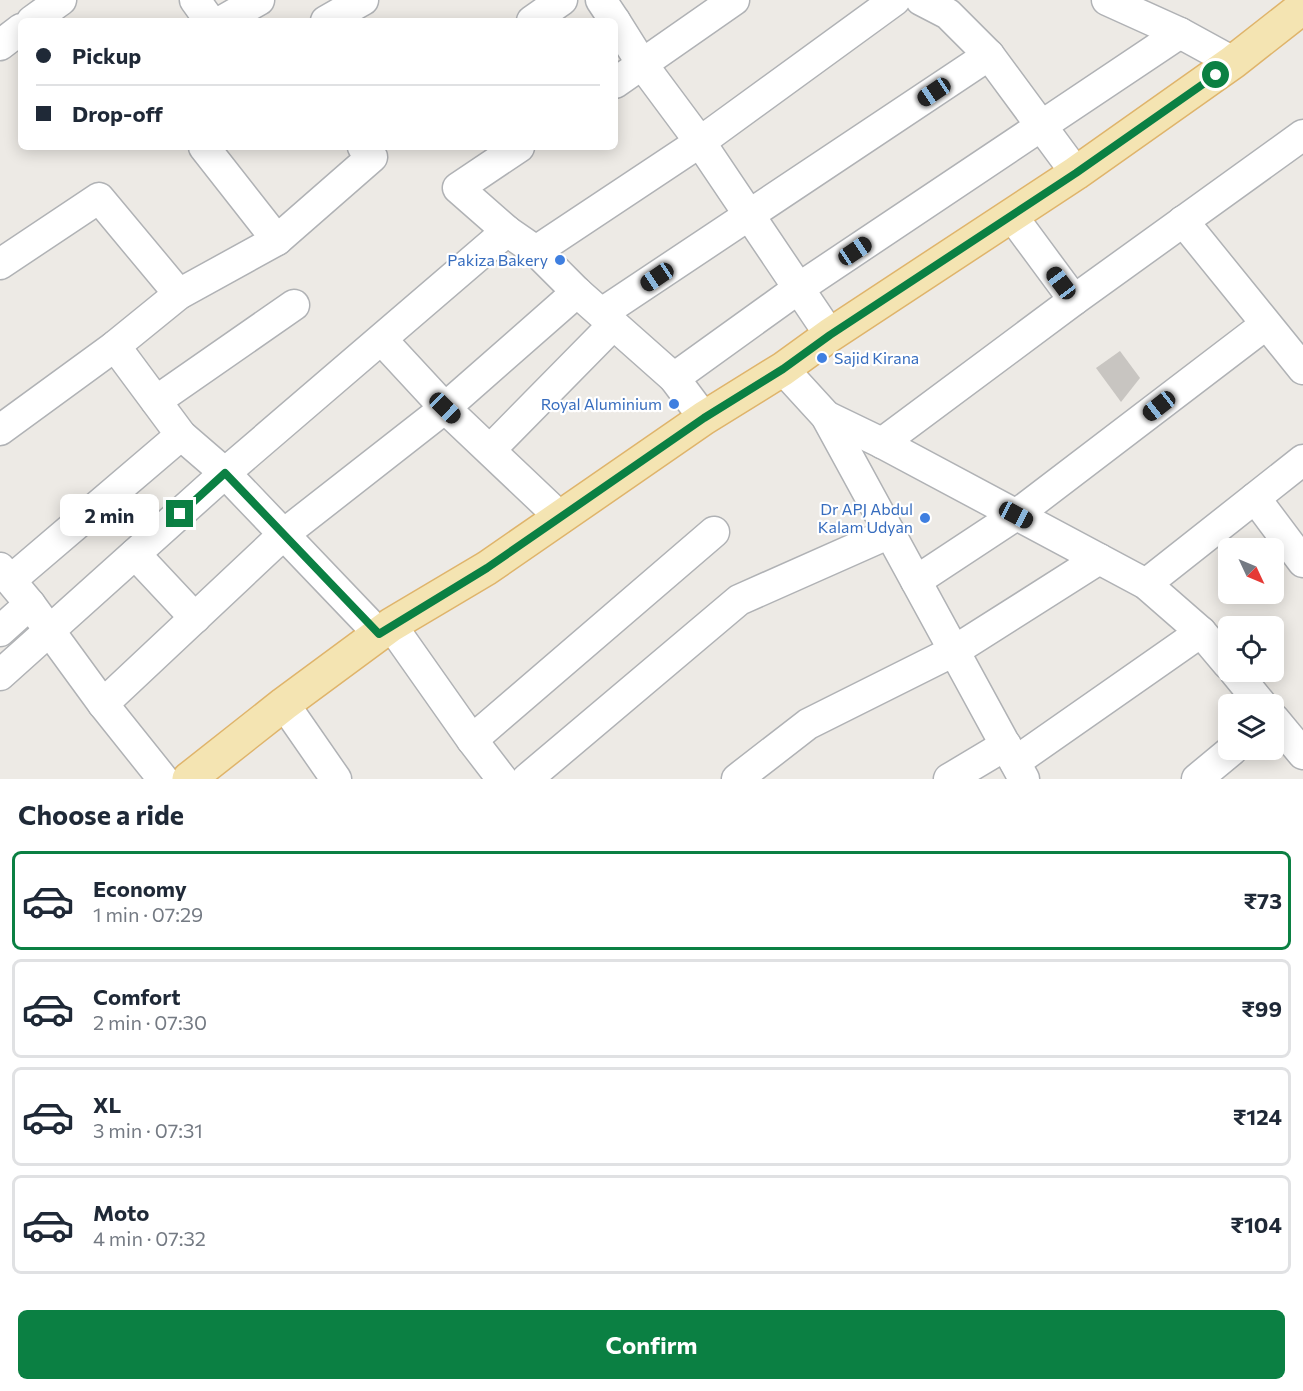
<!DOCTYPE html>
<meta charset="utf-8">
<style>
body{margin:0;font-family:Commissioner,sans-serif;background:#f2f2f3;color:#1f2937;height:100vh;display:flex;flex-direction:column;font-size:22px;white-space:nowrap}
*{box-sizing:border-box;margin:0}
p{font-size:20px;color:#747a83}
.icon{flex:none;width:33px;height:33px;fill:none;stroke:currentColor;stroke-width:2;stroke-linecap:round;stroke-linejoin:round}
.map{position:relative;height:779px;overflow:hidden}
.panel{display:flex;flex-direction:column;background:#fff;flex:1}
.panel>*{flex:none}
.guide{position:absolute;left:18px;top:18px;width:600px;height:132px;border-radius:9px;box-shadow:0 3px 15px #0003;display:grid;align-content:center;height:132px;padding:0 18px;background:#fff}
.needle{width:39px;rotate:134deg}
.tools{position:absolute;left:1218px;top:538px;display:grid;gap:12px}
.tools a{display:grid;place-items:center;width:66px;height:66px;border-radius:9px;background:#fff;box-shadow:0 3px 15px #0003;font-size:30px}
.end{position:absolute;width:27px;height:27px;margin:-14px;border:8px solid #0b8043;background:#fff;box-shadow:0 0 0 3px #fff}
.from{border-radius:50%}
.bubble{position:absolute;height:42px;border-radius:9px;background:#fff;box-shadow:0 3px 15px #0003;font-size:20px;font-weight:700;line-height:42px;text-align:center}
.car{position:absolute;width:18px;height:36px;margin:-18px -9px;border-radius:8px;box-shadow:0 0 4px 2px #0007;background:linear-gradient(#222 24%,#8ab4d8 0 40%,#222 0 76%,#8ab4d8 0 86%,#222 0)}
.guide b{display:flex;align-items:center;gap:21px;height:57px;font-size:22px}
.guide b+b{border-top:2px solid #e0e1e3}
.guide i{width:15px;height:15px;background:#1f2937}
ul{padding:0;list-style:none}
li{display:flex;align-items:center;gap:18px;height:99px;margin:0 12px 9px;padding:0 6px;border:3px solid #e0e1e3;border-radius:9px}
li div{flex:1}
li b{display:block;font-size:22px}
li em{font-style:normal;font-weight:700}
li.active{border-color:#0b8043}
li>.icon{width:54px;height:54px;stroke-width:1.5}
h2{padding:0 18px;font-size:27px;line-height:72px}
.action{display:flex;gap:12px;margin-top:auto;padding:12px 18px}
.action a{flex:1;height:69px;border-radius:9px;background:#0b8043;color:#fff;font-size:24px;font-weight:700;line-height:69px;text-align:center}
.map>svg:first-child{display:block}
.building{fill:#c8c5c1}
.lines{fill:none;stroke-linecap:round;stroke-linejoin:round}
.minor-casing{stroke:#b0b2b5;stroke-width:33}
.major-casing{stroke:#dfb46b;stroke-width:36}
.minor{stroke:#fff;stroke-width:30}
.major{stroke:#f4e4b2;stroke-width:33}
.route{stroke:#0b8043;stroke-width:8}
.shop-dot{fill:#3f7fe0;stroke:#fff;stroke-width:2}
.labels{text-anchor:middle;stroke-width:4.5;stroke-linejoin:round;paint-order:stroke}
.shop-label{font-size:16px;fill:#366cbe;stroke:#fff;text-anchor:end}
</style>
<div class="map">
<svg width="1303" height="779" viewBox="0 0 1303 779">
<rect width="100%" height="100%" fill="#edeae5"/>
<path class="building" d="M1120,351L1140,378L1121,402L1096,368Z"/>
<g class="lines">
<defs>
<g id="minor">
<path d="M195,0L210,21"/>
<path d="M601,0L615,21"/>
<path d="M921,0L948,14L989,55L1076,173"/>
<path d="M1107,0L1180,33L1233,62"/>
<path d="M32,21L61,0"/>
<path d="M222,21L259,0"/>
<path d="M326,21L363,0"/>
<path d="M532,21L562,0"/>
<path d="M615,21L642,64L700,142L830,335"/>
<path d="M0,45L21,29"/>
<path d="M615,83L734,0"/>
<path d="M204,147L277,240"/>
<path d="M519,147L458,188L507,231L536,251L577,292L674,378L704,418"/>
<path d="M1012,216L1074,300"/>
<path d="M1183,221L1303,369"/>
<path d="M536,251L700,142L895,0"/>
<path d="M0,264L99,198L179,294"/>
<path d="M602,313L989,55"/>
<path d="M382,340L445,408L561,518"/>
<path d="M115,346L181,435L225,473L379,634"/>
<path d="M783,369L826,416L1024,779"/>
<path d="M674,378L799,288L1180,33"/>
<path d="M156,401L294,305"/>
<path d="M826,416L882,443L1146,584L1201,632L1228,664"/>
<path d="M0,430L115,346L179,294L277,240L372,157L363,147"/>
<path d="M882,443L1074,300L1303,135"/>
<path d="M490,450L613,325"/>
<path d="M1255,498L1303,562"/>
<path d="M135,554L195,618"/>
<path d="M0,568L30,604L103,704L163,779"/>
<path d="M11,580L181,435"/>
<path d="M916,581L1016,515L1265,325"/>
<path d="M1146,584L1303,460"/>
<path d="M391,625L472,740L502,779"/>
<path d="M0,631L30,604"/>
<path d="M1235,672L1262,705"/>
<path d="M0,675L225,473L507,231"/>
<path d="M103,704L284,534L445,408L577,292"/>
<path d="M284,704L336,779"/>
<path d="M1274,719L1303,754"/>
<path d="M472,740L714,532"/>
<path d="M1015,762L1201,632"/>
<path d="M527,779L739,600L890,533"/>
<path d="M737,779L808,724L954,651L1099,559"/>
<path d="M949,779L1006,745"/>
<path d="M1197,779L1232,750"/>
</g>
<path id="major" d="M189,779L284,704L391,625L487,568L704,418L783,369L830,335L1076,173L1233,62L1303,7"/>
</defs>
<use href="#minor" class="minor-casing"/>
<use href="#major" class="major-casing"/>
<use href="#minor" class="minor"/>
<use href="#major" class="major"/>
</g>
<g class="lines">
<path class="route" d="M180,514L225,473L379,634L487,568L704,418L783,369L830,335L1076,173L1216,75"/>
</g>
<g class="shop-dot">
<circle cx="560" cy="260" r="6"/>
<circle cx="822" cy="358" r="6"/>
<circle cx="674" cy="404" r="6"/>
<circle cx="925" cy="518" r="6"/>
</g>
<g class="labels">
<g class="shop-label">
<text x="548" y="266">Pakiza Bakery</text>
<text x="834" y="364" text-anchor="start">Sajid Kirana</text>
<text x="662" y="410">Royal Aluminium</text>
<text x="913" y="515">Dr APJ Abdul<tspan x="913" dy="18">Kalam Udyan</tspan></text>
</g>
</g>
</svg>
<div class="tools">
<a><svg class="needle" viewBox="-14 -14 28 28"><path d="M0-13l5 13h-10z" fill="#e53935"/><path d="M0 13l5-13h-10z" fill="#747a83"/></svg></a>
<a><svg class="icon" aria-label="locate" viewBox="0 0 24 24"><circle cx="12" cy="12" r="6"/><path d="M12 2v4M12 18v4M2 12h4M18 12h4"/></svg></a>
<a><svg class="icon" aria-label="layers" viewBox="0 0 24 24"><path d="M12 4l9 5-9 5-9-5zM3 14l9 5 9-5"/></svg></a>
</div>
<i class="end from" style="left:1216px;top:75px"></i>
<i class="end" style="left:180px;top:514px"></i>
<div class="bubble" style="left:60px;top:494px;width:99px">2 min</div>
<i class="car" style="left:934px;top:92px;rotate:236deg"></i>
<i class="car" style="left:855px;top:251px;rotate:56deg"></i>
<i class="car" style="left:657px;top:277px;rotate:236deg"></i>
<i class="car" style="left:1061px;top:283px;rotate:323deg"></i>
<i class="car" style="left:1159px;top:406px;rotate:232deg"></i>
<i class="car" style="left:445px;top:408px;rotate:134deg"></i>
<i class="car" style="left:1016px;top:515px;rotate:118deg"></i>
<div class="guide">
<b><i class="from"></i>Pickup</b>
<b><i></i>Drop-off</b>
</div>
</div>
<section class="panel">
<h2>Choose a ride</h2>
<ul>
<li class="active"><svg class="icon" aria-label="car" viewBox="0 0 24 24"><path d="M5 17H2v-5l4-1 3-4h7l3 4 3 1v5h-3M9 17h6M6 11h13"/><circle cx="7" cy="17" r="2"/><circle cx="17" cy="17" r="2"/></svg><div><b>Economy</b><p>1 min · 07:29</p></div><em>₹73</em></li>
<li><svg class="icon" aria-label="car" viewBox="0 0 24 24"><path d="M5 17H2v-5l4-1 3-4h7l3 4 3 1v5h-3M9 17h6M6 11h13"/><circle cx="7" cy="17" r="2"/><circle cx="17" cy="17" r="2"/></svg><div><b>Comfort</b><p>2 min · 07:30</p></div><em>₹99</em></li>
<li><svg class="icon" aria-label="car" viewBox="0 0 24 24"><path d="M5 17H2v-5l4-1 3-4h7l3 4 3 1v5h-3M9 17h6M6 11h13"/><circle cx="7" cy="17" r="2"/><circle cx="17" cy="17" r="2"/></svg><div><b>XL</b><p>3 min · 07:31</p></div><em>₹124</em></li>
<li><svg class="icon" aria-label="car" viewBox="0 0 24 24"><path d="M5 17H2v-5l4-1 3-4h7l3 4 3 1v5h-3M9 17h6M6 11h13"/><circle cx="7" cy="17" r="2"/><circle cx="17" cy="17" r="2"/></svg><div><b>Moto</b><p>4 min · 07:32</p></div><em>₹104</em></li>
</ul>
<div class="action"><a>Confirm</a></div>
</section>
